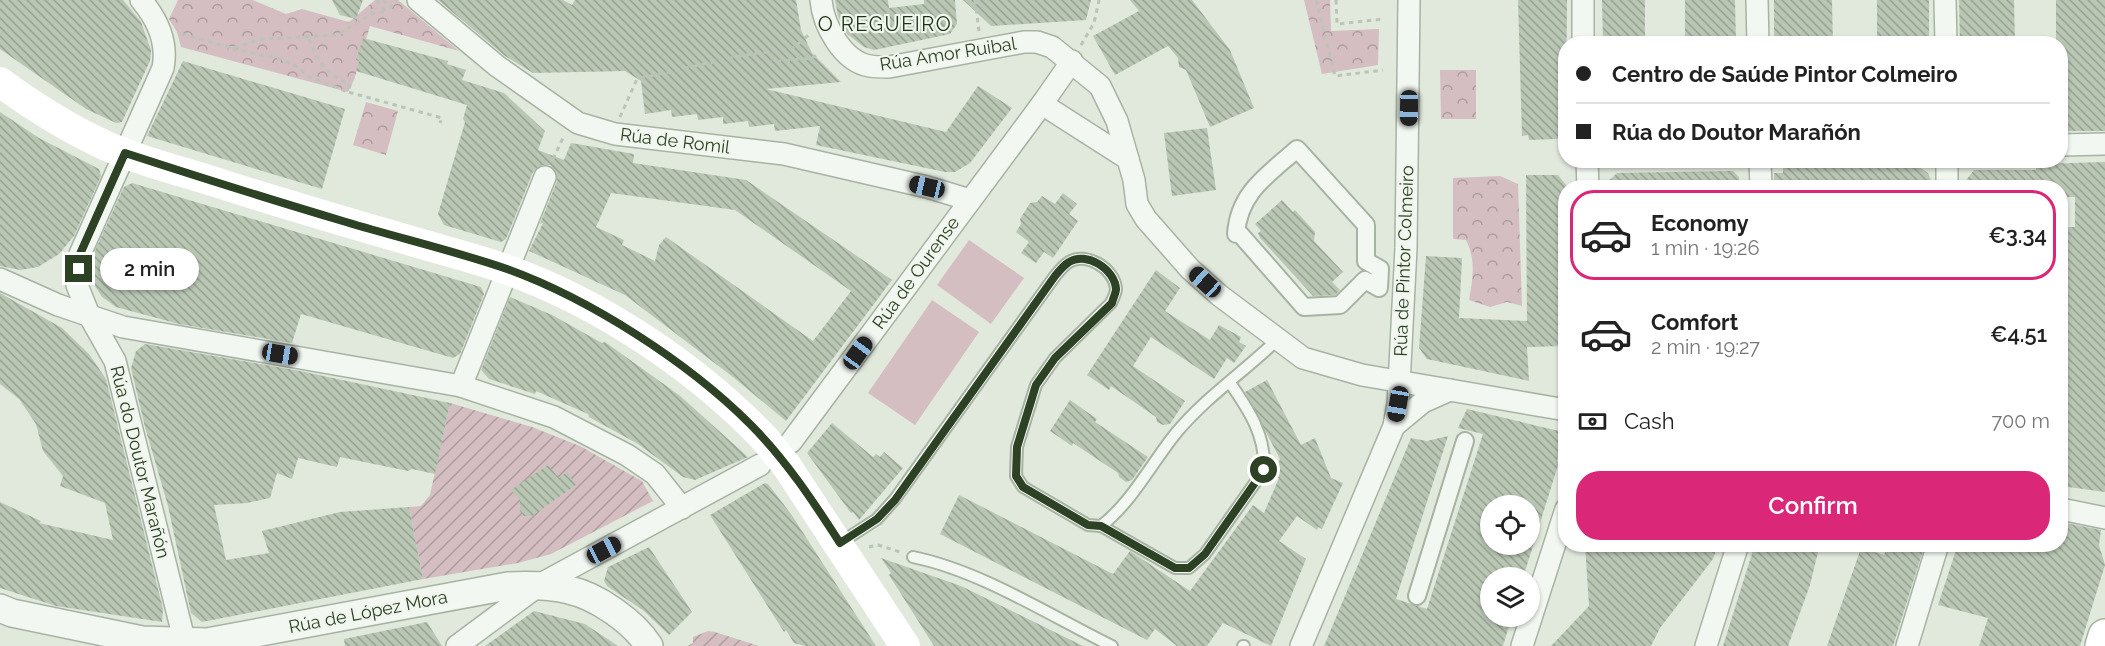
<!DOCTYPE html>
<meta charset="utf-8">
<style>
body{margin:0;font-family:Raleway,sans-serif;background:#f6f6f6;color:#222;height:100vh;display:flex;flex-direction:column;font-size:22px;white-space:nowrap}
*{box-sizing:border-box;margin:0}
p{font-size:20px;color:#767676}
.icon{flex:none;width:33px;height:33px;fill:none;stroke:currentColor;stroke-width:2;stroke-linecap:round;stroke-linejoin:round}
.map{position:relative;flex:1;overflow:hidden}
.details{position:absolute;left:1558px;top:180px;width:510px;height:372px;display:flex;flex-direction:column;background:#fff;border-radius:24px;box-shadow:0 2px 4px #0004}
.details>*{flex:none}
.banner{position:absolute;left:1558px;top:36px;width:510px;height:132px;border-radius:24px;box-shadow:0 2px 4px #0004;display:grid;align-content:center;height:132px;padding:0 18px;background:#fff}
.buttons{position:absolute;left:1480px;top:495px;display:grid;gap:12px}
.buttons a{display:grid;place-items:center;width:60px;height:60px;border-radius:50%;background:#fff;box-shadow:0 2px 4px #0004;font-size:30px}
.end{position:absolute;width:27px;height:27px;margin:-14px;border:8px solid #2d4125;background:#fff;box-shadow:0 0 0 3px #fff}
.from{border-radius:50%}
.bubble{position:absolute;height:42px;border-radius:21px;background:#fff;box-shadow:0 2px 4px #0004;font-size:20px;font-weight:600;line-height:42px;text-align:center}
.car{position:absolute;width:18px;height:36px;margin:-18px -9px;border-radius:8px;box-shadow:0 0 4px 2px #0007;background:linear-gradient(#222 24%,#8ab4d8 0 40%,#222 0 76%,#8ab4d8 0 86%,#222 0)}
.banner b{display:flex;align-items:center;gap:21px;height:57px;font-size:22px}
.banner b+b{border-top:2px solid #e0e0e0}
.banner i{width:15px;height:15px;background:#222}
ul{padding:10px 0 0;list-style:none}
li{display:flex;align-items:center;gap:18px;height:90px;margin:0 12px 9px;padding:0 6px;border:3px solid transparent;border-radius:24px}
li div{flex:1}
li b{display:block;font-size:22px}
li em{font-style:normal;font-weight:600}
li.active{border-color:#db2777}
li>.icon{width:54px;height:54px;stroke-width:1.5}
.pay{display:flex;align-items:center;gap:15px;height:66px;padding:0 18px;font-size:22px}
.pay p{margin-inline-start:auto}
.cta{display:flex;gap:12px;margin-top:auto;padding:12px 18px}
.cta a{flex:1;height:69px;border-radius:24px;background:#db2777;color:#fff;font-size:24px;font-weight:600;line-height:69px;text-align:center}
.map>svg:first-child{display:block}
.park{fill:url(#park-crowns)}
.garden{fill:url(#garden-furrows)}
.pitch{fill:#d4bec1}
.building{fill:url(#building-back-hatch);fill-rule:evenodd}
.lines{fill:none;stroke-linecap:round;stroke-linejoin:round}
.service-casing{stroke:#a7b3a2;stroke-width:14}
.pedestrian-casing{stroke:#a7b3a2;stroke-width:20}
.minor-casing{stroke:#a7b3a2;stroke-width:24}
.tertiary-casing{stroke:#a7b3a2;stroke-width:30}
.primary-casing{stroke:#a3b69b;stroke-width:36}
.path{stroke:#bbc4b8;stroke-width:3;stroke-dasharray:4.5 4.5;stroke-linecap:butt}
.service{stroke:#f2f7f1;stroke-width:10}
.pedestrian{stroke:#f2f7f1;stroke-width:16}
.minor{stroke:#f2f7f1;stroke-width:21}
.tertiary{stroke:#f2f7f1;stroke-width:27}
.secondary{stroke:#fff;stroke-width:30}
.primary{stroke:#fff;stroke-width:33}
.secondary-bridge{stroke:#fff;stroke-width:30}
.route{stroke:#2d4125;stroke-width:8}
.labels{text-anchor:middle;stroke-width:4.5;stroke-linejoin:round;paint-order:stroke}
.street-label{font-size:18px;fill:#2d4125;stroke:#f0f6ed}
.neighbourhood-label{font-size:20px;letter-spacing:1.5px;fill:#1e3218;stroke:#f0f6ed}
</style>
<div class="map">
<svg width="2105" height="646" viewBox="0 0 2105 646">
<defs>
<pattern id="park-crowns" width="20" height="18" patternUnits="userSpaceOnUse" patternTransform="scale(1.5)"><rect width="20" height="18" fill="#d4bec1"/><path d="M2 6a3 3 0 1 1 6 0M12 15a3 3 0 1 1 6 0" fill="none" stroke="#ac9c9d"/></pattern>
<pattern id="garden-furrows" width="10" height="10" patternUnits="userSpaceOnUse" patternTransform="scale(1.5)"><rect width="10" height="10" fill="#d4bec1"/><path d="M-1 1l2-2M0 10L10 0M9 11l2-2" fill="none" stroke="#ac9c9d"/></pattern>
<pattern id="building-back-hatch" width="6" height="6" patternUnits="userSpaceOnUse" patternTransform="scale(1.5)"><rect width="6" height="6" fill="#b9c6b4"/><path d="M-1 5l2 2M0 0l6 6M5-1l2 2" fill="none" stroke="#97a292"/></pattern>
</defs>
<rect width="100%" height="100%" fill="#e1e9dd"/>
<g class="park">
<path d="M178,0H253L286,14L302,9L349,22L375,0H398L459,51L370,26L354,80L348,92L181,47L177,32L169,19Z"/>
<path d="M1304,0H1330L1331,31L1379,29L1378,65L1322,74Z"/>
<path d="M1440,70H1476V119H1441Z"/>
<path d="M366,102L398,111L386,155L353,145Z"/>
<path d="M1500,176L1518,184L1522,306L1507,302L1490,307L1469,300C1473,278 1476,260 1466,240L1453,239V178Z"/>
</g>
<g class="garden">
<path d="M450,403L532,427L580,446L642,481L653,501L551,554L518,563L423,579L409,507L421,506L430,495Z"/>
<path d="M708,631L715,632L759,646H688L693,643V637Z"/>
</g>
<g class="pitch">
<path d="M969,240L1024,278L991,324L937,285Z"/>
<path d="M932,300L979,332L915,425L868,393Z"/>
</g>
<g class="building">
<path d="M0,0H123L141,22L151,50L150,61L122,122L116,123L86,109L0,49Z"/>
<path d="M332,0H363L356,19L340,15Z"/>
<path d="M438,0H563L572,5L575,0H796L801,30L812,53L841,82L766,89L946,132L978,86L1012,108L970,163L955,172H945L816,145L820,126L775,131L774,124L749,127L748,121L723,124V117L698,120L697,114L672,117L671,110L645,114L641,81L625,71L533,73L505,56Z"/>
<path d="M835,0H888L889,8L924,4V0H955L957,24L950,34L874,50L864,47L847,34L838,16Z"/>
<path d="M963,0H1091L1086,20L991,26Z"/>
<path d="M1130,0H1192L1230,50L1254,108L1210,127L1186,70L1179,67L1178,58L1168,46L1115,75L1093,36L1139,11Z"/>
<path d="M1518,0H1567L1566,128L1557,139L1529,140L1528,135L1522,136Z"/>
<path d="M1602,0H1645V44H1603Z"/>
<path d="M1685,0H1735L1736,44H1685Z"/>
<path d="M1774,0H1832L1833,44H1774Z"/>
<rect x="1877" y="0" width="52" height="44"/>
<path d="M1959,0H2014L2015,44H1960Z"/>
<path d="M2056,0H2105V131H2061V44H2056Z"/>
<path d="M363,38L448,61L447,64L466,70L462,80L504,93L545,131L538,150L564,160L571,143L634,154L633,163L746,180L892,280L786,421L733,377L625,295L529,251L543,223L540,224L557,181L555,170L550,165H543L533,172L506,239L501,242L444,225L438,214L465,122L463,119L467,105L356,71L359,61L356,60ZM611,193L735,210L851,291L813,341L666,237L659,245L655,261L622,245L624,240L596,227Z"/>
<path d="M183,61L345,109L322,189L147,136Z"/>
<path d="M0,112L39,138L99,169L101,176L74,236L59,254L38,267L20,270L0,266Z"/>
<path d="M1207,128L1216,190L1172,196L1164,133Z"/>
<path d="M2105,162V492L2061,486V450H2064L2061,338H2065L2063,227H2075V197H2061V188H1960L1974,170H2036V164Z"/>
<path d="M1916,165L1928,173L1934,188H1774V173H1783V168Z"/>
<path d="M1733,171L1739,177V188H1601L1617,173Z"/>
<path d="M1526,175H1558L1566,185V346L1527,347L1529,381L1427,359L1419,348L1426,256L1462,258L1459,318L1527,321Z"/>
<path d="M132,183L481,287L484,294L460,354L453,358L301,314L292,343L179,324L116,307L102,297L95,286L91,271L92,257L124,187Z"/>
<path d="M1063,193L1077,204L1069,214L1078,221L1053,258L1044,252L1036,263L1021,253L1029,242L1016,232L1021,224L1020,219L1030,203L1037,202L1042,196L1055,204Z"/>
<path d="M1282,200L1293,212L1295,210L1315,232L1314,241L1343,272L1332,282L1340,290L1335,295L1313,296L1260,238L1258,233L1261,231L1255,224Z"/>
<path d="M1156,270L1180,288L1165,311L1210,340L1219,325L1241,337L1239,342L1246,346L1234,363L1227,358L1214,379L1151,337L1133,366L1185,401L1170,424L1163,425L1157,422L1156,417L1111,386L1109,390L1087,375Z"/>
<path d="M0,293L62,328L89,354L106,379L163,609L162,622L56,606L0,588V502L41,521L39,523L113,540L105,503L60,486L63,476L43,451L36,424L19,399L0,384Z"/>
<path d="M510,297L552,315L602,343L605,342L679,395L748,457L695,480L683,477L638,444L589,417L588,414L536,391L535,394L489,379L481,370Z"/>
<path d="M145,344L300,371L450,403L435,474L412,469L408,471L340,457L337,467L298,458L292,479L277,473L270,498L247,503L214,505L226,560L269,553L262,531L340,512L409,507L423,579L202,622L191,613L168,506L145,427L131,368L136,351Z"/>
<path d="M1267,380L1301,445L1315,438L1331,478L1343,483L1322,529L1318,527L1317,530L1297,516L1279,541L1306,559L1271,646L1223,623L1207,646H1177L1155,629L1147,640L940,534L959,495L1113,574L1130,551L1190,591L1253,505L1264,513L1279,478L1276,477L1280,468L1277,466L1280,459L1245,392Z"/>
<path d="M1070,400L1097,419L1095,422L1148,457L1132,480L1126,482L1119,477L1118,473L1073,443L1072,446L1050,431Z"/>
<path d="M1467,409L1559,431L1563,440L1557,461L1559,462L1523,578H1491V616H1512L1503,646H1324L1411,438L1427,441L1448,436L1396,599L1427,609L1483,434L1458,428ZM1491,506H1530V544H1533H1491Z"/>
<path d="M832,423L873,457L876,454L880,457L884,452L903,468L859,520L853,512L851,513L807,453Z"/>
<path d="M548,465L559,478L567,472L576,485L532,516H524L520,511V500L511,490Z"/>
<path d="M765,483L768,484L791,514L876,646H805L794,643L786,630L784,632L710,515Z"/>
<path d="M2061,522L2101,530L2099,545L2105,565L2080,646H1979L1988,618L1938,605L1958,544H2061Z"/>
<path d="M1585,544H1718L1713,559L1660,628L1651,646H1551L1589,606Z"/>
<path d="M1755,544H1820L1810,585L1788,646H1723Z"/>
<path d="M1888,544H1925L1893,646H1827L1861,548L1884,555Z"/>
<path d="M649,547L692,612L669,635L644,611L607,586L604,581L608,567Z"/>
<path d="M881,558L961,586L1083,646H934L889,575L891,573Z"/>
<path d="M534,611L585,624L618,646H485Z"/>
<path d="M427,622L442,646H345L344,639Z"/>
</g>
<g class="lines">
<defs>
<g id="service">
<path d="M1101,526L1175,568H1189L1205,554L1264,470C1266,436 1249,410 1230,383"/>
<path d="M840,543L877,519L895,499L1055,276C1059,271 1064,265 1069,262C1086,251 1115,269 1116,289C1116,293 1113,299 1111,303L1055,358L1036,385L1017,447L1016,476L1023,487L1088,525L1101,526C1132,502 1151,464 1176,433C1206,397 1245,371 1278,339"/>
<path d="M913,557C981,571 1049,615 1112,646"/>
<path d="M1243,646H1244"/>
</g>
<g id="pedestrian">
<path d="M1297,149L1366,225V261L1380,269L1379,288L1365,280L1340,305L1304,307L1240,234H1236C1239,192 1268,175 1297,149Z"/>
<path d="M1417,596L1465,441"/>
</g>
<g id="minor">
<path d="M141,0C158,20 168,42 163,68L80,254L77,285L89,315L115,361L183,635L188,642"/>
<path d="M418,0L497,66L578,123L615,134L784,154L927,187L970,200"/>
<path d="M821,0C823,25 843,62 870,66C876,67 883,67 889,67L1024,42H1037L1052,47L1100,86L1117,121L1134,180L1137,204L1146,219L1190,269L1219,295L1303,358L1362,375L1566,410"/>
<path d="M1583,0V44"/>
<path d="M1757,0L1758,44"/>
<path d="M1945,0L1946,44"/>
<path d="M1072,61L1042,104L1128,159"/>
<path d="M2061,145L2105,144"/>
<path d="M1587,160L1588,188"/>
<path d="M1760,160L1761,188"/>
<path d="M1947,160V188"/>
<path d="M0,279L58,305L123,327L461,386L554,417L627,455L655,474L682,508"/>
<path d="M461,386L545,177"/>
<path d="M1394,426L1423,402L1450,390"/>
<path d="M791,442L1042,104"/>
<path d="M2061,509L2105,518"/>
<path d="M457,646L539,585L760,465"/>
<path d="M1301,646L1394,426L1398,404L1406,248L1409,0"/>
<path d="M1522,646L1566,509"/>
<path d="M1706,646L1738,544"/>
<path d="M1907,646L1938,544"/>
</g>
<path id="tertiary" d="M0,608L12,613L142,640L207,642L508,586C529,585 549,585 569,590C597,596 634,622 649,646"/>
<path id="primary" d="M2102,646L2105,636"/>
</defs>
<use href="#service" class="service-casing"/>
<use href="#pedestrian" class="pedestrian-casing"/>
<use href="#minor" class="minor-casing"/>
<use href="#tertiary" class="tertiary-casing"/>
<use href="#primary" class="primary-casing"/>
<g class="path">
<path d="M377,0L386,12"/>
<path d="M383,0L391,7L397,0"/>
<path d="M975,0L979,31"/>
<path d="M1316,0L1335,76L1383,70"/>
<path d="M1336,0L1337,24L1384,19"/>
<path d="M182,34L232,48L262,39L338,35L371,14L386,12"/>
<path d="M309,39C319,64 326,73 350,85L348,92L442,118L440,123"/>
<path d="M1081,45L1094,23L1099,0"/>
<path d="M233,49L276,58L298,67L308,76L348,92"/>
<path d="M745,55L752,64L812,58L820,53"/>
<path d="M620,117L637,79L745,55L793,48L811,33"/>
<path d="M553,159L563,138"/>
<path d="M869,547L878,545L900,552"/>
</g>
<use href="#service" class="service"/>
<use href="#pedestrian" class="pedestrian"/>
<use href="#minor" class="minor"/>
<use href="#tertiary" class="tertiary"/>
<g class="secondary">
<path d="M0,82C30,104 63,125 96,141C132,159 174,169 212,181C277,202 342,221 408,240C441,250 475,258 508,270C600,303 696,367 764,438"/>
<path d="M786,465L905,646"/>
</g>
<use href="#primary" class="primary"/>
<path class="secondary-bridge" d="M764,438L786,465"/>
</g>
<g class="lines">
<path class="route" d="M79,269L80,254L125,153C199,177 272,200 346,222C399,238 455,251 507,269C590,299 688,362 750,424C786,460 813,501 840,543L877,519L895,500L1055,276C1059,271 1064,265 1069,262C1086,251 1115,269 1116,289C1116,293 1113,298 1112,303L1055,358L1036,385L1017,447L1016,476L1023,487L1088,525L1101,526L1175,568H1189L1205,554L1264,470"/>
</g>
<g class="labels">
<g class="street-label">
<text transform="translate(948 54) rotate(-9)" y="6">Rúa Amor Ruibal</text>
<text transform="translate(675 141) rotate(7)" y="6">Rúa de Romil</text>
<text transform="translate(1404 261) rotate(-88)" y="6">Rúa de Pintor Colmeiro</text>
<text transform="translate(916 273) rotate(-54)" y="6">Rúa de Ourense</text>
<text transform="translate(140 462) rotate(76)" y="6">Rúa do Doutor Marañón</text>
<text transform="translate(368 612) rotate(-11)" y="6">Rúa de López Mora</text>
</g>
<g class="neighbourhood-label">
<text x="885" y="31">O REGUEIRO</text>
</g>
</g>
</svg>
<div class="buttons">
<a><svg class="icon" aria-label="locate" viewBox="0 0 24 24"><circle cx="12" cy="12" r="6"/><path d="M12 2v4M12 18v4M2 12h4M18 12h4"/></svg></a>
<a><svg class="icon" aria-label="layers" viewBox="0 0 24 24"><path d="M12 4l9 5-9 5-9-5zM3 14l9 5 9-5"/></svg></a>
</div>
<i class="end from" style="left:1264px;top:470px"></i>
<i class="end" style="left:79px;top:269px"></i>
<div class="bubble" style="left:100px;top:248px;width:99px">2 min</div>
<i class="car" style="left:1409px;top:108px;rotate:181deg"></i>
<i class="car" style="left:927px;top:187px;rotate:283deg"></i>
<i class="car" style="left:1205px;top:282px;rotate:312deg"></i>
<i class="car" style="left:858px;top:353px;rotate:36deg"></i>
<i class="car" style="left:280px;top:354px;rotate:100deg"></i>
<i class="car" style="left:1398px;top:404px;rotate:190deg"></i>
<i class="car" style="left:604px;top:550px;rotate:62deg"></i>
<div class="banner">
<b><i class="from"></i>Centro de Saúde Pintor Colmeiro</b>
<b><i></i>Rúa do Doutor Marañón</b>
</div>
<section class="details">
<ul>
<li class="active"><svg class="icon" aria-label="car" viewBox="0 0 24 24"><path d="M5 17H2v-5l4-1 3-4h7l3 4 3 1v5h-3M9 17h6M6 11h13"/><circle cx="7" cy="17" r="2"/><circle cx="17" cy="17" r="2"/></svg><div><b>Economy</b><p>1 min · 19:26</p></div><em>€3.34</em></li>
<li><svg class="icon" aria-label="car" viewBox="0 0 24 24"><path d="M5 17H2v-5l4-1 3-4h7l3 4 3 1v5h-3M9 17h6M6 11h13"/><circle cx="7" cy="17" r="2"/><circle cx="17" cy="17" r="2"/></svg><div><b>Comfort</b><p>2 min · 19:27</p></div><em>€4.51</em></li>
</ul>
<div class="pay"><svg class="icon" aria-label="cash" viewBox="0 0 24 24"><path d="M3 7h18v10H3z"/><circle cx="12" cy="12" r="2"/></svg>Cash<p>700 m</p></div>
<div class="cta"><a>Confirm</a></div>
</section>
</div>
